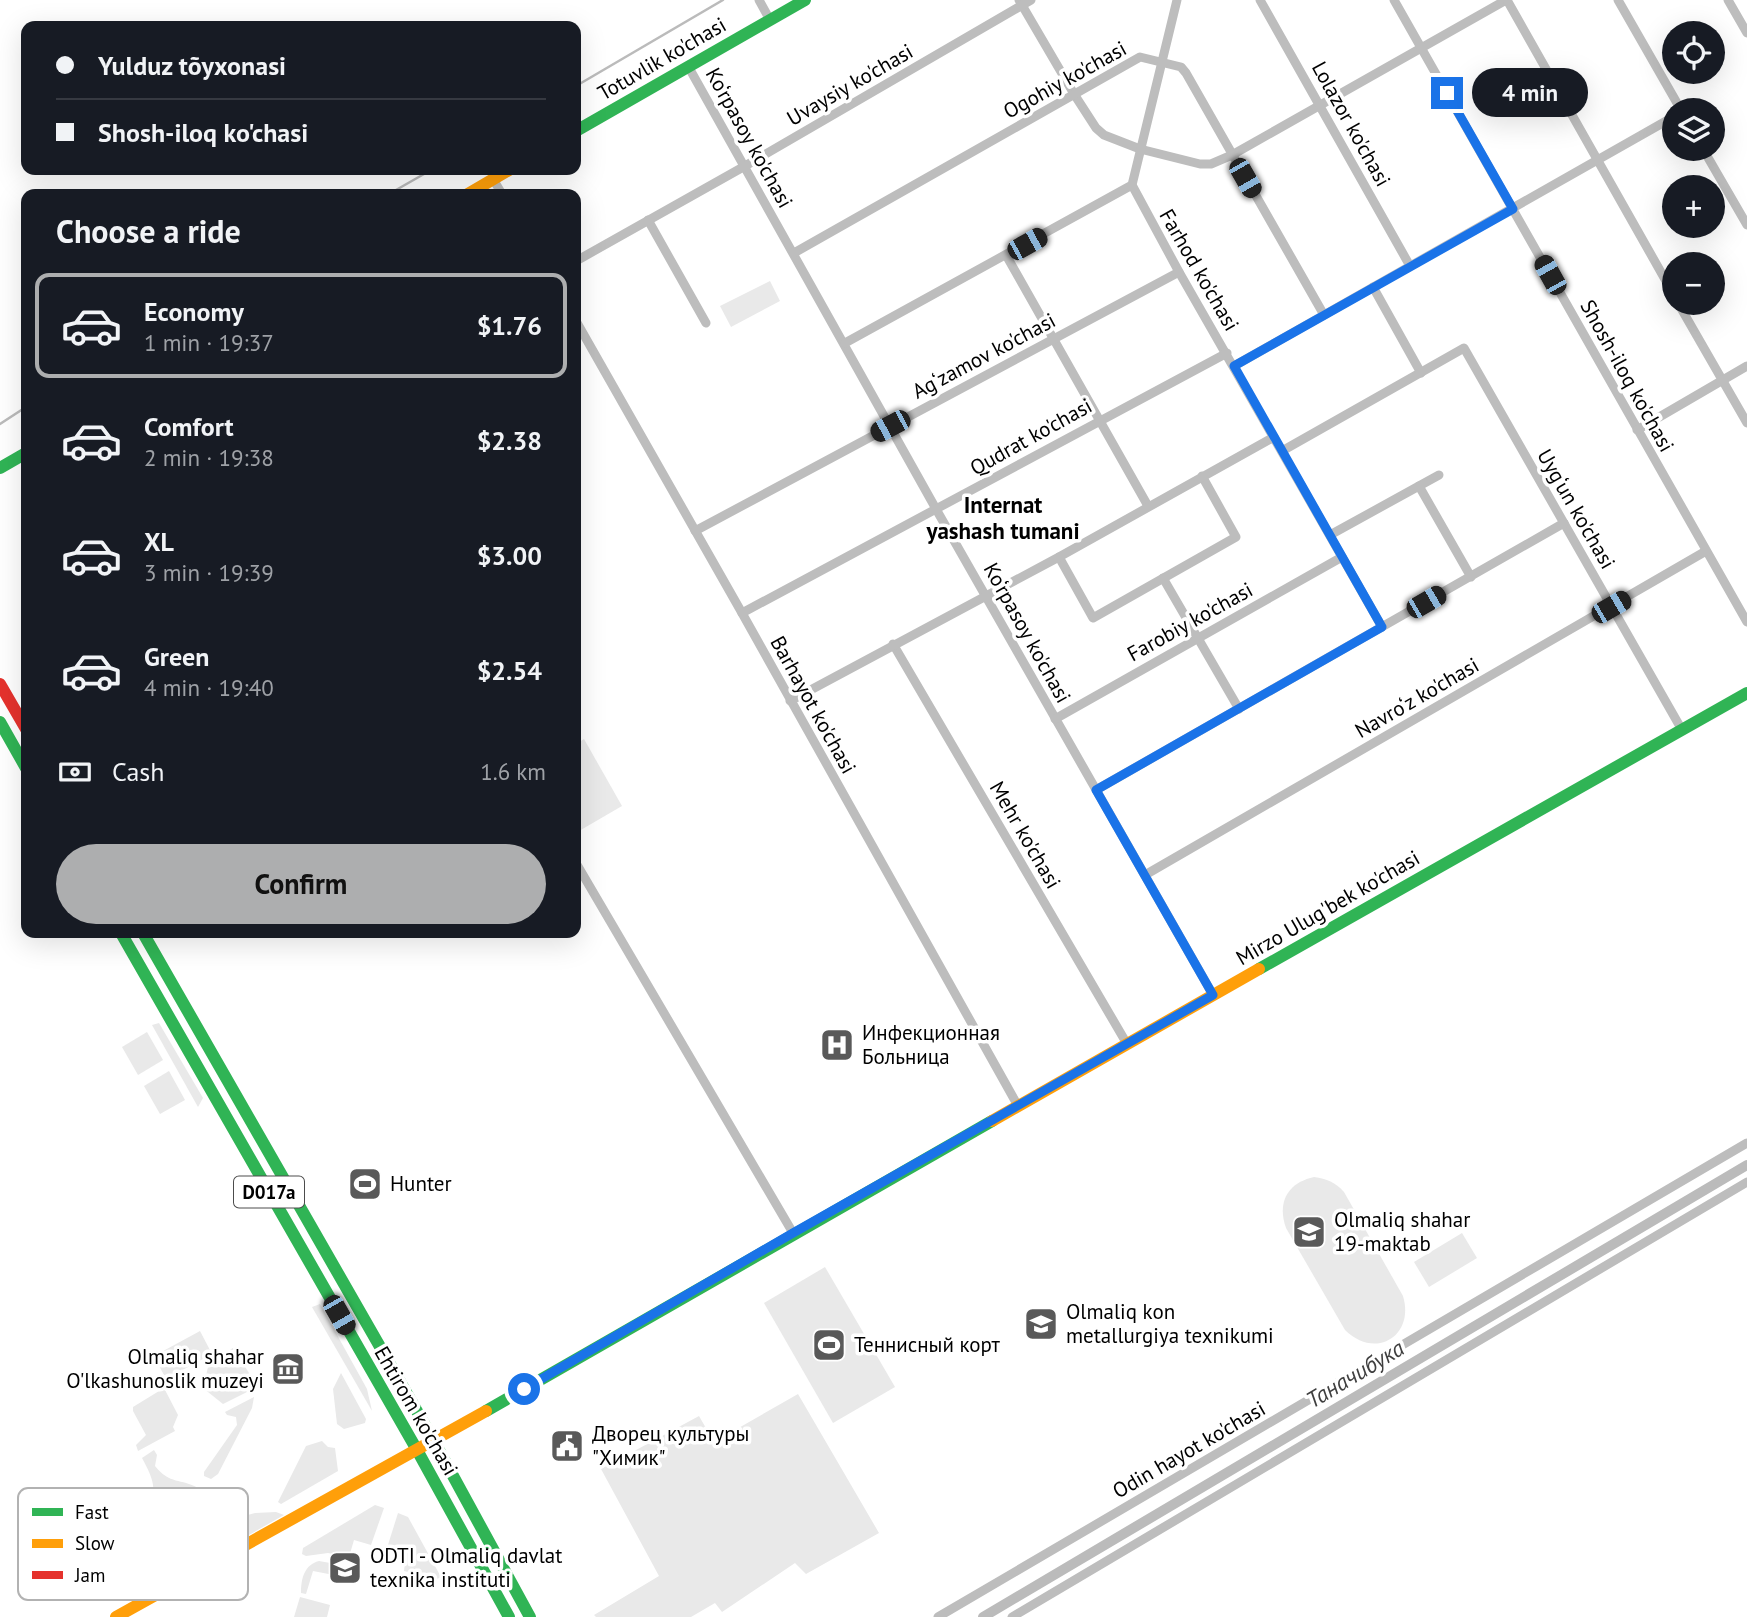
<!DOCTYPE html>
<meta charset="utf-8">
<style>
body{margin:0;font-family:"PT Sans",sans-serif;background:#242831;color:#f1f3f6;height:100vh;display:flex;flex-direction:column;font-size:26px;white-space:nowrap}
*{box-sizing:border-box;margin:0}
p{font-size:23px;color:#9ea1a6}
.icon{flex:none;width:38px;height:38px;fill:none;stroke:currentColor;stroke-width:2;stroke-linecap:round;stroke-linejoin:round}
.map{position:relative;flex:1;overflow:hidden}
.details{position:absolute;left:21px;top:189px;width:560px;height:749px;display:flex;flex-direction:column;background:#171b24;border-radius:14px;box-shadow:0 7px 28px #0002}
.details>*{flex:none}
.top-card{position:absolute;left:21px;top:21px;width:560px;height:154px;border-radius:14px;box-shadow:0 7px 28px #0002;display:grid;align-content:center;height:154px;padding:0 35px;background:#171b24}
.controls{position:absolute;left:1662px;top:21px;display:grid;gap:14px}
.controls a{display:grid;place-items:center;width:63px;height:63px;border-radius:50%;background:#171b24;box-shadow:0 7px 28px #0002;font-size:35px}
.end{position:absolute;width:32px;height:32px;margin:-16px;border:9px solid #1a73e8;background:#fff;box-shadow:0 0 0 4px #fff}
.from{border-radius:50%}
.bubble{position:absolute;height:49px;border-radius:24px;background:#171b24;box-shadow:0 7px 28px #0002;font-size:23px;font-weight:800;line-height:49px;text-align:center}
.car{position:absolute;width:21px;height:42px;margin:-21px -10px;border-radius:9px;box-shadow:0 0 5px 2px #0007;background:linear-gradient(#222 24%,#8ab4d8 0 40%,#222 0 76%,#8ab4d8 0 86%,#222 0)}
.top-card b{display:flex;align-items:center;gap:24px;height:66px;font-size:26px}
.top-card b+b{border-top:2px solid #363941}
.top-card i{width:18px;height:18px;background:#f1f3f6}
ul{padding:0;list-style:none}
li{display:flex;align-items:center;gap:21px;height:105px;margin:0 14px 10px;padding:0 21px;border:4px solid transparent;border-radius:14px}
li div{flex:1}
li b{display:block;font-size:26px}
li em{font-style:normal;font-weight:800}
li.on{border-color:#adaeaf}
li>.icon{width:63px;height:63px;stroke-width:1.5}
h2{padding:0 35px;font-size:32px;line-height:84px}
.pay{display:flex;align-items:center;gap:18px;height:77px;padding:0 35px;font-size:26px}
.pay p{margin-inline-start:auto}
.button{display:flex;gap:14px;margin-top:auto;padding:14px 35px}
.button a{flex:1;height:80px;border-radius:42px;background:#adaeaf;color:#111;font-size:28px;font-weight:800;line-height:80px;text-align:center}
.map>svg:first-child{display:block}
.green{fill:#e9e9e9}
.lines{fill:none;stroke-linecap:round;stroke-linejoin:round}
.stream{stroke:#bbb;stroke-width:2.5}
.canal{stroke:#bbb;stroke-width:10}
.street{stroke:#bdbdbd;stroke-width:9}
.fast{stroke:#30b455;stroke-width:12}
.slow{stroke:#ff9f0a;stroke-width:12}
.jam{stroke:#e5322d;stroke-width:12}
.route{stroke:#1a73e8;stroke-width:9}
.labels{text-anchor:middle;stroke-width:7;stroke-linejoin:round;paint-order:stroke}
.shield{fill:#fff;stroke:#4c4c4c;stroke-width:2}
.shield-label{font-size:19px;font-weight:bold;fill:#000}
.street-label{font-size:21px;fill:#000;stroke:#fff}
.poi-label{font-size:21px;fill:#000;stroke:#fff;text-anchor:start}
.neighbourhood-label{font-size:23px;font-weight:bold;fill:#000;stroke:#fff}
.water-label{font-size:23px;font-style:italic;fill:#3f3f3f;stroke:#fff}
.key{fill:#fff;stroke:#b2b2b2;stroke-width:2}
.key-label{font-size:19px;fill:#000}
</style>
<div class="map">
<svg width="1747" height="1617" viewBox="0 0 1747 1617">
<rect width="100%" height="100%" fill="#fff"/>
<g class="green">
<path d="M770,281L780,301L731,327L720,306Z"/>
<path d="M584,739L622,806L579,831L576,824V744Z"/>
<path d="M159,1023L203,1098L198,1107L152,1025Z"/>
<path d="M147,1032L163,1060L138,1075L122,1047Z"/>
<path d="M169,1071L185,1100L160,1114L144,1086Z"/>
<path d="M1314,1177C1327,1179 1335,1182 1344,1192L1403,1296C1415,1336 1375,1360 1345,1330L1286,1228C1277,1203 1287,1183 1314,1177Z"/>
<path d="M1462,1233L1477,1258L1429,1287L1414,1262Z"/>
<path d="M825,1267L895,1387L833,1423L764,1303Z"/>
<path d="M320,1304L367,1389L372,1411L312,1307Z"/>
<path d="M200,1331L212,1354L166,1379L154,1356Z"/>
<path d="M233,1348L249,1373L251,1390L223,1404L203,1388L209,1363Z"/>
<path d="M341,1373L366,1419L365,1423L344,1429L337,1424L333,1389Z"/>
<path d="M164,1388L178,1415L173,1427L175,1431L138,1451L136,1445L146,1435L133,1411V1407Z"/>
<path d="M798,1394L879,1533L806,1574L795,1563L722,1612L715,1603L691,1617H596L594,1615L659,1576L601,1469L699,1416L714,1442Z"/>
<path d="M254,1397L252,1408L218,1474L211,1479L204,1476V1472L237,1425L236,1417L227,1415L225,1412Z"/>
<path d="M322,1441L328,1447L335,1448L338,1471L281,1504L278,1502L306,1446Z"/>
<path d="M154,1450L157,1455L155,1466C170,1485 181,1478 198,1488L150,1516C156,1488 155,1482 142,1458Z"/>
<path d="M375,1505L384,1508L371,1545L354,1540L349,1557L328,1553L306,1556L302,1554L303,1548Z"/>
<path d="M276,1512L284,1515L175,1577L174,1569L178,1554L244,1516L255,1513Z"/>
<path d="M398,1513L408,1517L441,1577L437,1579L404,1571L406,1554L387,1548Z"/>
<path d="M319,1561L347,1566L344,1577L313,1571L306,1594L301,1593C301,1579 304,1565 319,1561Z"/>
<path d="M300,1597L330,1605L327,1617H294Z"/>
</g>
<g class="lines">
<g class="stream">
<path d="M576,86L723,0"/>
<path d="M389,194L431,170"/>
<path d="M0,424L26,407"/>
</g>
<path class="canal" d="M983,1617L1747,1165"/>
<g class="street">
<path d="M759,0L770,20"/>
<path d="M1019,0L1074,94L1096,128L1104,135L1140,149L1200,164H1211L1232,155L1506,0"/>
<path d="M1260,0L1410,266"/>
<path d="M1394,0L1747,622"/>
<path d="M1507,0L1675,297"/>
<path d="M1618,0L1681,110"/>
<path d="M1728,0L1747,33"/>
<path d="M688,66L936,509L1213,995"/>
<path d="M1703,149L1747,225"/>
<path d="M493,179L502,194"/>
<path d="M1132,185L1179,272L1382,627"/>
<path d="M648,220L706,323"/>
<path d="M794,253L1140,57L1181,67L1186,73L1324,315"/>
<path d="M1006,255L1148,506"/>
<path d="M576,261L745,166L1031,0"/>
<path d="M1373,287L1421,373"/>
<path d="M1678,303L1747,423"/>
<path d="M576,321L742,613L1018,1106"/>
<path d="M845,343L1132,185L1177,0"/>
<path d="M1234,366L1675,116"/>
<path d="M1637,430L1747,366"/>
<path d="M1282,451L1464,348L1682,730"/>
<path d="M1419,486L1439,475"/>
<path d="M695,531L1179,272"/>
<path d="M1330,535L1419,486L1471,577"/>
<path d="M1059,557L1093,618L1236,537L1202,476"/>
<path d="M1163,578L1239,709"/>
<path d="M742,613L1227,353"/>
<path d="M893,644L1127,1044"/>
<path d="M790,701L1059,557L1274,437"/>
<path d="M1055,719L1342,557"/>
<path d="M1096,790L1564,523"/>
<path d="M576,863L793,1233"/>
<path d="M1145,875L1706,551"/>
<path d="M938,1617L1747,1143"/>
<path d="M1012,1617L1747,1182"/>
</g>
<g class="fast">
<path d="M576,131L805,0"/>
<path d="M0,468L26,453"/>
<path d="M0,722L26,768"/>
<path d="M121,933L417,1450L509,1617"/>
<path d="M143,933L434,1441L530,1617"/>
<path d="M1259,969L1747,693"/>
<path d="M486,1411L992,1121"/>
</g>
<g class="slow">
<path d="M468,194L509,170"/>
<path d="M992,1121L1259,969"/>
<path d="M116,1617L486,1411"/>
</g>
<path class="jam" d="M0,684L26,729"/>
</g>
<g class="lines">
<path class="route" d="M524,1389L793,1233L1213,995L1096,790L1382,627L1234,366L1513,209L1447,93"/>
</g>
<defs>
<symbol id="hospital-square" viewBox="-11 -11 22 22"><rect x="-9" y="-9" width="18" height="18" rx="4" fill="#595959" stroke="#fff"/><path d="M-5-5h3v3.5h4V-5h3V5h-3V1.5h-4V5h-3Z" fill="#fff"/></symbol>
<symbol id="stadium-square" viewBox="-11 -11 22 22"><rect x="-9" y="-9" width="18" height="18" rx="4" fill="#595959" stroke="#fff"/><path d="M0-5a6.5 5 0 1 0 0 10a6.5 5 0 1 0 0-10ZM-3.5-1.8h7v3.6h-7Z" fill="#fff"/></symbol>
<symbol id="school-square" viewBox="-11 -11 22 22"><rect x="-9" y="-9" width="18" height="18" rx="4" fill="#595959" stroke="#fff"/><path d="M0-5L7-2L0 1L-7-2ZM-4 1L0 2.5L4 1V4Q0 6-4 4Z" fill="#fff"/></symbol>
<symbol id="university-square" viewBox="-11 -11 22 22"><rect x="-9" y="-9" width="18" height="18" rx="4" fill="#595959" stroke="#fff"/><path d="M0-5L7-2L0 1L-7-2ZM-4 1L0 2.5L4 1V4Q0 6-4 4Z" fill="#fff"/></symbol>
<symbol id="museum-square" viewBox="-11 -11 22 22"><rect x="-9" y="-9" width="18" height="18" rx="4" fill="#595959" stroke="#fff"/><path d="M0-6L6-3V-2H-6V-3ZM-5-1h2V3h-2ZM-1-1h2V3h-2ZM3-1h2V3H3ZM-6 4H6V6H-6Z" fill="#fff"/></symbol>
<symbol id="civic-square" viewBox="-11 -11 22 22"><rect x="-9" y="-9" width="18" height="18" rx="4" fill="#595959" stroke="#fff"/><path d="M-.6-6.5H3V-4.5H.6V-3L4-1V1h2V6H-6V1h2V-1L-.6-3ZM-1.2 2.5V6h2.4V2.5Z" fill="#fff"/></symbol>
</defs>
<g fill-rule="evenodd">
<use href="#hospital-square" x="818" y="1026" width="38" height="38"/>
<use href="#stadium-square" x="346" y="1165" width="38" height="38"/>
<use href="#school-square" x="1290" y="1213" width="38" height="38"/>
<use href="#university-square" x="1022" y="1305" width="38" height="38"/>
<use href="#stadium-square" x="810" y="1326" width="38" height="38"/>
<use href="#museum-square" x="269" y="1350" width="38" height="38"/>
<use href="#civic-square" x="548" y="1427" width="38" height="38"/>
<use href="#university-square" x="326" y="1549" width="38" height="38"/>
</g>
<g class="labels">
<rect class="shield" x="234" y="1176.5" width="70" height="31" rx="5"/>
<g class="shield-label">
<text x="269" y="1199">D017a</text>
</g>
<g class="street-label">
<text transform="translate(662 59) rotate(-30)" y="7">Totuvlik ko'chasi</text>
<text transform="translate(1065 80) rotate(-29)" y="7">Ogohiy ko'chasi</text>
<text transform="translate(850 85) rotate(-30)" y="7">Uvaysiy ko'chasi</text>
<text transform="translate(1351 124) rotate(61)" y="7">Lolazor ko'chasi</text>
<text transform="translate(749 138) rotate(61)" y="7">Ko‘rpasoy ko'chasi</text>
<text transform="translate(1199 270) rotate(60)" y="7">Farhod ko'chasi</text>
<text transform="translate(984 356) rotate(-28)" y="7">Ag‘zamov ko'chasi</text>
<text transform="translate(1627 376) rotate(61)" y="7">Shosh-iloq ko'chasi</text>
<text transform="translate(1031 437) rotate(-29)" y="7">Qudrat ko'chasi</text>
<text transform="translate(1576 509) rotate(60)" y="7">Uyg‘un ko'chasi</text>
<text transform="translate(1190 622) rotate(-29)" y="7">Farobiy ko'chasi</text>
<text transform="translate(1027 633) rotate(61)" y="7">Ko‘rpasoy ko'chasi</text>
<text transform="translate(1417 698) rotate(-30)" y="7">Navro‘z ko'chasi</text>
<text transform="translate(813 705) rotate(61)" y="7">Barhayot ko'chasi</text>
<text transform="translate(1025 835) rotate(60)" y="7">Mehr ko'chasi</text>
<text transform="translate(1328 908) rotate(-30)" y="7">Mirzo Ulug'bek ko'chasi</text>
<text transform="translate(416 1411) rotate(60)" y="7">Ehtirom ko'chasi</text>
<text transform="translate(1189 1450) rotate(-30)" y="7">Odin hayot ko'chasi</text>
</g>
<g class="poi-label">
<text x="862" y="1040">Инфекционная<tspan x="862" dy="24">Больница</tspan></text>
<text x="390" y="1191">Hunter</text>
<text x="1334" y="1227">Olmaliq shahar<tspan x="1334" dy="24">19-maktab</tspan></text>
<text x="1066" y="1319">Olmaliq kon<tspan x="1066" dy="24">metallurgiya texnikumi</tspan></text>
<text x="854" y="1352">Теннисный корт</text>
<text x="264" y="1364" text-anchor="end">Olmaliq shahar<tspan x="264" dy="24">O'lkashunoslik muzeyi</tspan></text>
<text x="592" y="1441">Дворец культуры<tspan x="592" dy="24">"Химик"</tspan></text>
<text x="370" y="1563">ODTI - Olmaliq davlat<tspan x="370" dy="24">texnika instituti</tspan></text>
</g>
<g class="neighbourhood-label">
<text x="1003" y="513">Internat<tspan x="1003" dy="26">yashash tumani</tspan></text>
</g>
<g class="water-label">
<text transform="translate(1355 1374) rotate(-31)" y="8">Таначибука</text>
</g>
</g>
<rect x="18" y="1488" width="230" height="112" rx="10" class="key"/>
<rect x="32" y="1508" width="31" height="8" fill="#30b455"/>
<rect x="32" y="1539" width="31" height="9" fill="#ff9f0a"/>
<rect x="32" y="1571" width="31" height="8" fill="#e5322d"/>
<g class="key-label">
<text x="75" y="1519">Fast</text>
<text x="75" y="1550">Slow</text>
<text x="75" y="1582">Jam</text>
</g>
</svg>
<div class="controls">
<a><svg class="icon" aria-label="locate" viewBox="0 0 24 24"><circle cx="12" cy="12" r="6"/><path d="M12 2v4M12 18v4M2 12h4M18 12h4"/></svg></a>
<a><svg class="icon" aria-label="layers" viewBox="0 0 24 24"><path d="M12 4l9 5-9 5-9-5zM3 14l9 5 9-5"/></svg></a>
<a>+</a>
<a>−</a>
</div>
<i class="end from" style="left:524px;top:1389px"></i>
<i class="end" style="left:1447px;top:93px"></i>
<div class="bubble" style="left:1472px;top:68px;width:116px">4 min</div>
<i class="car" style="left:1245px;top:178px;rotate:150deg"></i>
<i class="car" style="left:1027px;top:244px;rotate:61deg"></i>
<i class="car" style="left:1550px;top:275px;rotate:331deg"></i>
<i class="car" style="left:890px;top:426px;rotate:242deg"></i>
<i class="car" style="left:1426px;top:602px;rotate:60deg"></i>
<i class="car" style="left:1611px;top:607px;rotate:60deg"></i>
<i class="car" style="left:339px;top:1315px;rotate:150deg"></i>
<div class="top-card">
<b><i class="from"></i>Yulduz tõyxonasi</b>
<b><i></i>Shosh-iloq ko'chasi</b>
</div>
<section class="details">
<h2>Choose a ride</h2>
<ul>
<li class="on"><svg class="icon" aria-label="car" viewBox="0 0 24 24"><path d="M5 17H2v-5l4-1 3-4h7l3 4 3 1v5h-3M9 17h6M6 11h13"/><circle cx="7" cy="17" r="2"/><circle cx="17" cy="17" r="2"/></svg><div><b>Economy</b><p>1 min · 19:37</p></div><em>$1.76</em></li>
<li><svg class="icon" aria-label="car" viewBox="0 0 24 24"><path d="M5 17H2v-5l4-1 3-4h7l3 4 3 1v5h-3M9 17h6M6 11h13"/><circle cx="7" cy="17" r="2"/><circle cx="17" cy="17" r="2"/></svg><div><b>Comfort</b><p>2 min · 19:38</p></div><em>$2.38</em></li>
<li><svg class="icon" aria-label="car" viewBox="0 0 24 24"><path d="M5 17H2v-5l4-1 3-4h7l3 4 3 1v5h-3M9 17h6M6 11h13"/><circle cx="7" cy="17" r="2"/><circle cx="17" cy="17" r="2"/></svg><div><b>XL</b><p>3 min · 19:39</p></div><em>$3.00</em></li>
<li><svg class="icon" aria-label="car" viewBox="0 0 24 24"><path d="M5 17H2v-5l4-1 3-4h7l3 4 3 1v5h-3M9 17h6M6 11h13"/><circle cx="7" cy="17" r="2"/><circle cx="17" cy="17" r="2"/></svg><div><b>Green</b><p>4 min · 19:40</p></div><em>$2.54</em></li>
</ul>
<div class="pay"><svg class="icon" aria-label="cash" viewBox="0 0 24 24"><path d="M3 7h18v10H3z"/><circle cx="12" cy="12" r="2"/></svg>Cash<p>1.6 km</p></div>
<div class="button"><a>Confirm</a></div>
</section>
</div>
